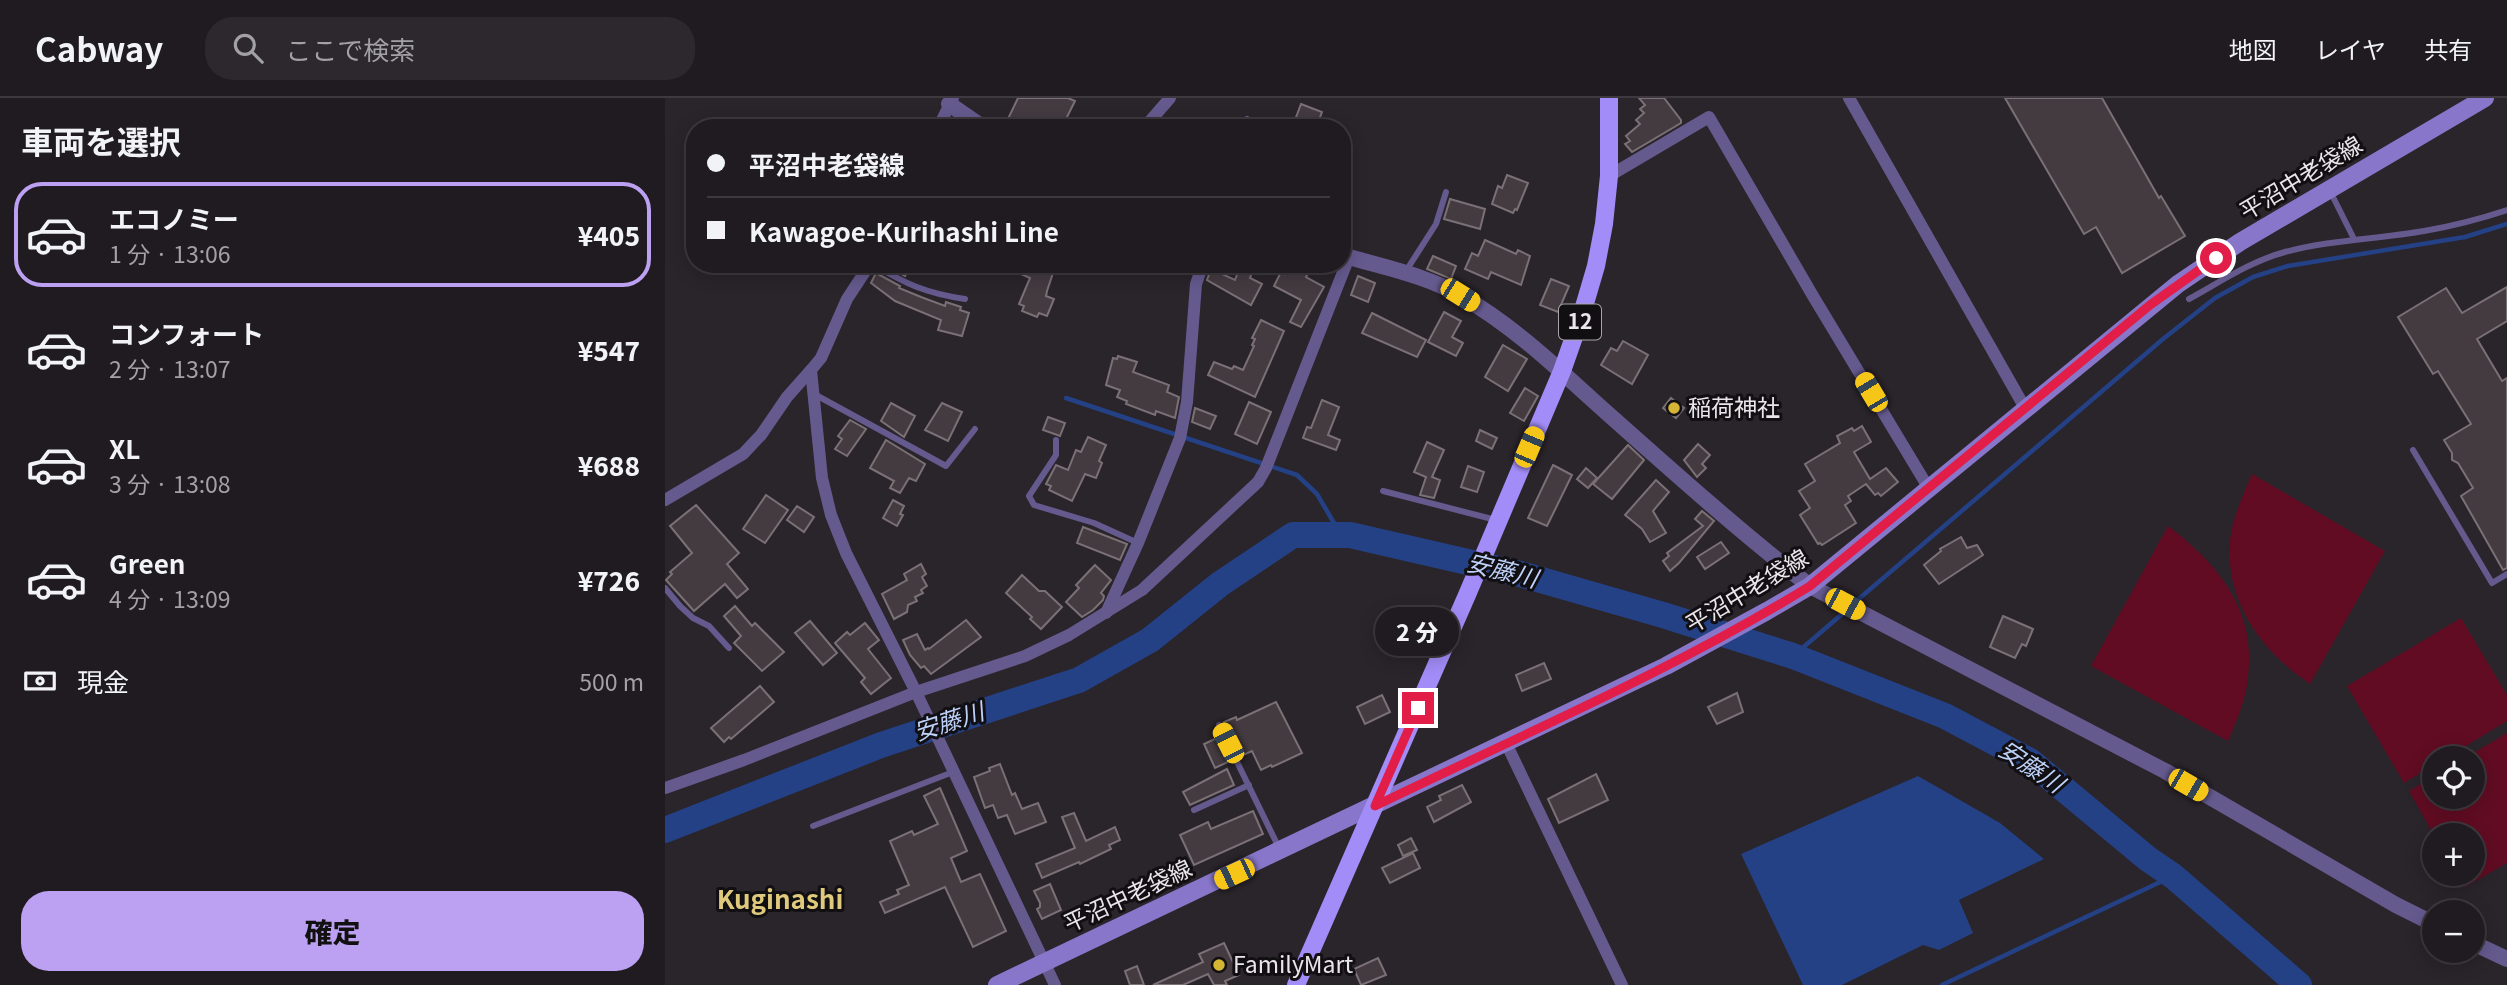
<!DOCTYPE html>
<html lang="ja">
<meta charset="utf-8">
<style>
body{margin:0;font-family:Georgia,"Noto Sans JP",serif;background:#2d282d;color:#f1f3f6;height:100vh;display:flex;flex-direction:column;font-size:26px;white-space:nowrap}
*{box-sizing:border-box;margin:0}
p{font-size:23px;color:#a2a1a5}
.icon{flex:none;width:38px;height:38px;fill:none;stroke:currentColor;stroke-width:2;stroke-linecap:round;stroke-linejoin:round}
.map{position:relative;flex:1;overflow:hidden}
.sheet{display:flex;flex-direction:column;background:#201b20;width:665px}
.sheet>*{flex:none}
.banner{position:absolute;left:21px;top:21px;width:665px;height:154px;border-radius:28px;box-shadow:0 4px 18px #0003,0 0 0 2px #3d393e;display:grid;align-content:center;height:154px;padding:0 21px;background:#201b20}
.fabs{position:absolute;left:1757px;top:648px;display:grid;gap:14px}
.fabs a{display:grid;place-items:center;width:63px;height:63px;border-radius:50%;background:#201b20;box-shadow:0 4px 18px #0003,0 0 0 2px #3d393e;font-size:35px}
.end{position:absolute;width:32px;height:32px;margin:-16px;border:9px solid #e11d48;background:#fff;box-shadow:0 0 0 4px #fff}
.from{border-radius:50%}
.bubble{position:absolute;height:49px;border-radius:24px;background:#201b20;box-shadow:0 4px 18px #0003,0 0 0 2px #3d393e;font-size:23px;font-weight:800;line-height:49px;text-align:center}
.car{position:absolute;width:21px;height:42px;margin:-21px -10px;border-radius:9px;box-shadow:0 0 5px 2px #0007;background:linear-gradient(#f5c518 24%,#345 0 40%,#f5c518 0 76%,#345 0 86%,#f5c518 0)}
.banner b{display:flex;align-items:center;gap:24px;height:66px;font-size:26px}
.banner b+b{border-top:2px solid #3d393e}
.banner i{width:18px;height:18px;background:#f1f3f6}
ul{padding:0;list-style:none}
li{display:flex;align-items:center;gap:21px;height:105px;margin:0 14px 10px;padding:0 7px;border:4px solid transparent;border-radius:28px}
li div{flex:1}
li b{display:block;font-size:26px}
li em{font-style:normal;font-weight:800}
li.current{border-color:#bca0f2}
li>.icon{width:63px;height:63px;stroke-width:1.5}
h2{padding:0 21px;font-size:32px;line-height:84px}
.pay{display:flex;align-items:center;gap:18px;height:77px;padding:0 21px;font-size:26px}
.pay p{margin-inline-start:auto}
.button{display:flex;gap:14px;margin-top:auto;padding:14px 21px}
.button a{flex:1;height:80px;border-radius:28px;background:#bca0f2;color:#111;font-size:28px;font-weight:800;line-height:80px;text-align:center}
header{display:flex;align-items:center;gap:42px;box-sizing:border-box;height:98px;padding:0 35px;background:#201b20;border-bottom:2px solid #3d393e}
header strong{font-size:33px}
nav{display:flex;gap:38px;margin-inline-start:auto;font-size:24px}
.search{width:490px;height:63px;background:#2d282d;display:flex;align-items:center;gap:18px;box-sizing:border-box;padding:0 24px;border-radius:28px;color:#a2a1a5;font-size:26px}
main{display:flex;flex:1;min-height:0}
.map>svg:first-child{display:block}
.green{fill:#610c22}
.water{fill:#244186}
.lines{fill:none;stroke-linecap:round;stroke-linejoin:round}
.stream{stroke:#244186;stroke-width:4.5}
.river{stroke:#244186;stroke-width:26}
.building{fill:#443b40;stroke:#7a7075;stroke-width:2}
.service{stroke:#645a8e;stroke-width:6}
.minor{stroke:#645a8e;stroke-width:12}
.tertiary{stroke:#645a8e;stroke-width:16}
.secondary{stroke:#8776c9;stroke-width:18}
.primary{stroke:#a28cf7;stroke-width:18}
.route{stroke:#e11d48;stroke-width:9}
.poi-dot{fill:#d5b534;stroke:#110f12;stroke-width:2.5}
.labels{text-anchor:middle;stroke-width:6;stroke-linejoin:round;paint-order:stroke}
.shield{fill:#110f12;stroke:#a8a5a9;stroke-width:2}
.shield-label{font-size:21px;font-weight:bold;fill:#e9e5ea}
.street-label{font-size:23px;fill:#e9e5ea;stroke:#110f12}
.poi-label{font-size:23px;fill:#e9e5ea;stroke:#110f12;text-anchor:start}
.water-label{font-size:24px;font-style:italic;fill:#bdd1f9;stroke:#110f12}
.quarter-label{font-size:26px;font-weight:bold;fill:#dec97c;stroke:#110f12}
</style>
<header>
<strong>Cabway</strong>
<div class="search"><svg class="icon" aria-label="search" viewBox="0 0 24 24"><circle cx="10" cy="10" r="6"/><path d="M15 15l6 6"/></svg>ここで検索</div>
<nav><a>地図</a><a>レイヤ</a><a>共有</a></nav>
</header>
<main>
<section class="sheet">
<h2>車両を選択</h2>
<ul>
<li class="current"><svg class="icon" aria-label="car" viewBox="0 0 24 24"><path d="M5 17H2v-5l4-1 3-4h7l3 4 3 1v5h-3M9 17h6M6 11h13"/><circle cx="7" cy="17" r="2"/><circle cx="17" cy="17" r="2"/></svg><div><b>エコノミー</b><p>1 分 · 13:06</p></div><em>¥405</em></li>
<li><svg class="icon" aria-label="car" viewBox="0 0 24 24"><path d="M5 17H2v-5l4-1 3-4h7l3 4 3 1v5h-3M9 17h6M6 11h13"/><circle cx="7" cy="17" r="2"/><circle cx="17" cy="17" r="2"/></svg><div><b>コンフォート</b><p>2 分 · 13:07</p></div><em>¥547</em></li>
<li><svg class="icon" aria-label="car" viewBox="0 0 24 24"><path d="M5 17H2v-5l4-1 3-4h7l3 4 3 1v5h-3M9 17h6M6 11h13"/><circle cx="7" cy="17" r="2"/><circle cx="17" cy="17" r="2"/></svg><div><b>XL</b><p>3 分 · 13:08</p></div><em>¥688</em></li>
<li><svg class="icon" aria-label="car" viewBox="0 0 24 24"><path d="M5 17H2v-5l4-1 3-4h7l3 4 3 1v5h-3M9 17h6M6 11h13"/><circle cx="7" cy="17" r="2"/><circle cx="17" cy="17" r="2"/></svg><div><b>Green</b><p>4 分 · 13:09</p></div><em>¥726</em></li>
</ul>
<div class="pay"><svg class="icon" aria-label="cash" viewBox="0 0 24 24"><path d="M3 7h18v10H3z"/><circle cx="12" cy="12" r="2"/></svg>現金<p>500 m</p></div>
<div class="button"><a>確定</a></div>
</section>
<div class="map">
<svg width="1842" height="887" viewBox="0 0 1842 887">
<rect width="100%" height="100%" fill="#2a242b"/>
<g class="green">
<path d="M1587,376L1720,453L1645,586C1597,554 1560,504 1565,443C1567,420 1578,398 1587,376Z"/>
<path d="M1503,428C1556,468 1594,516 1582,587C1579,606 1571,624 1563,643L1426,568Z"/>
<path d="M1796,520L1842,597V623L1781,660H1769V667L1739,685L1682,588Z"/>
<path d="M1842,635V765L1800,789L1792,775H1808V737H1769L1744,693L1769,678V698H1808V660H1800Z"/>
</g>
<path class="water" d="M1253,678L1335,725L1379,761L1294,802L1308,835L1274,852L1258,847L1177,887H1138L1076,756Z"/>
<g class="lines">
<g class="stream">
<path d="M401,300L632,377L652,396L676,437"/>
<path d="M1189,505L1498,241L1550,200L1588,179L1623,168L1800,139L1842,126"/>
<path d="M1128,558L1183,511"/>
<path d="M1277,887L1508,778"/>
</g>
<path class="river" d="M0,732L216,647L414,582L485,542L555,486L628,437H685L855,476L998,517L1128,558L1280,618L1365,663L1483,761L1508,778L1634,887"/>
</g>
<g class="building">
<path d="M353,0H403L410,3L401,21L398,20L393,30H351L341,25Z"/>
<path d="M974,0H999L1016,22V25L967,54L960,46L965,43L961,38L975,26L971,22L979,15L975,11L980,7Z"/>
<path d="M1340,0H1437L1494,100L1496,98L1520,138L1457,175L1431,129L1419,136Z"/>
<path d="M636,6L657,14L651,30H627Z"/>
<path d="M842,77L863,85L852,112L850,111L848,115L827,106L833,88L837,90Z"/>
<path d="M785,101L820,111L815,131L779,121Z"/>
<path d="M820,142L851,156L853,152L865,158L856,187L826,174L823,181L800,171L807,155L813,158Z"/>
<path d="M768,158L791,168L786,181L762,171Z"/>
<path d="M219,166H246L240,178Z"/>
<path d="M334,166H391L382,193L381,198L389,201L382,218L374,215L372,219L357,213L359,208L354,206L365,180Z"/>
<path d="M576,166H590L585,180L597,186L586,207L542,182L546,171L570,182Z"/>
<path d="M624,166H648L641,179L659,189L636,229L625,224L636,202L609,188L616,174L619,176Z"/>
<path d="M211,175L235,188L234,190L256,199L280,208L281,204L296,209L295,212L304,215L297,238L273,232L276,222L230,203L206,185Z"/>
<path d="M693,178L710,185L703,204L686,197Z"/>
<path d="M886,181L904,188L893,214L875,207Z"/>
<path d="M1842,189V223L1812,241L1837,283L1842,280V470L1838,472L1796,398L1808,390L1793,365L1787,362V355L1779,342L1806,326L1773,273L1768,276L1733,219L1781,190L1797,215Z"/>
<path d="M779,214L796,223L787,239L798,245L791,258L763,244Z"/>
<path d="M707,215L761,242L752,259L697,235Z"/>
<path d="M596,222L619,233L590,299L543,277L549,264L567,271L569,268L578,272L589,248L587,247L590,241L587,240Z"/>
<path d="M958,243L983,257L967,286L936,267L946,250L952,253Z"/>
<path d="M838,247L862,261L843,293L820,279Z"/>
<path d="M453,258L472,264L468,274L504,287L502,294L514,299L510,320L491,313L490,317L461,306L462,303L452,299L455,292L441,287L448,260L452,261Z"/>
<path d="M860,290L873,298L859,323L845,315Z"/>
<path d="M1006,300L1019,310L1011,320L998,310Z"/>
<path d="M657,302L674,309L663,337L675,342L671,352L638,340L642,329L646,330Z"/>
<path d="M584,304L606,314L592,346L570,336Z"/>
<path d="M226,305L250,318L239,339L216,323Z"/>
<path d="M277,305L297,314L283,343L260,332Z"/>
<path d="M530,310L551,318L545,331L527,324Z"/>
<path d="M383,319L400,325L395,338L378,332Z"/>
<path d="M185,322L201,331L182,358L170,351L177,341L173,338Z"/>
<path d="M1197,328L1206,344L1189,354L1205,381L1221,370L1233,384L1216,398L1213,395L1210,397L1201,386L1183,398L1186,403L1180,407L1191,425L1157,447L1155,445L1153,446L1135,417L1145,410L1134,393L1150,383L1140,366L1175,345L1172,338L1187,330L1189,333Z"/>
<path d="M815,332L832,340L827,351L811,343Z"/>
<path d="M423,339L441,347L434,363L437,365L431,380L420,376L407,403L384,392L386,388L381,386L391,367L403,372L411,352L416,354Z"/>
<path d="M221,342L260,366L251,383L244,380L235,395L225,390L229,383L205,370Z"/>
<path d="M762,344L779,352L767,379L775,382L769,400L755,397L761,379L749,374Z"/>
<path d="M1033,346L1045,357L1037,366L1041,370L1032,379L1019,362Z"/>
<path d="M963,347L979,362L947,401L928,386Z"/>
<path d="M888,367L907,377L882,428L863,420Z"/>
<path d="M803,368L819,374L812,394L796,389Z"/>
<path d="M921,370L932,380L923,390L912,381Z"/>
<path d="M991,382L1004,394L988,413L1001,435L985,444L977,431L960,417Z"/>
<path d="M101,397L123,412L100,445L78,431Z"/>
<path d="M228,402L239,408L235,416L238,417L232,428L218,420Z"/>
<path d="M31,407L74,455L62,466L83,491L72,500L60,486L29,513L1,482L7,476L5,474L27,455L5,428Z"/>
<path d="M132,408L149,419L139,434L122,422Z"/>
<path d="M1037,413L1049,423L1014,465L1005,473L998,463L1004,458L1002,455L1038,428L1030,421Z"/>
<path d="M418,429L462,446L455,462L412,445Z"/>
<path d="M1296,439L1302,450L1312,447L1318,457L1274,486L1259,467L1276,453L1275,451Z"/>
<path d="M1056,444L1064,455L1040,471L1032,459Z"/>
<path d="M256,466L261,476L257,479L262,488L256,492L258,495L250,499L252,503L243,507L242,514L229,521L217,496L242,482L239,476Z"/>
<path d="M430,467L446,482L436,495L439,498L438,502L428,512L417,519L401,504L414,490L411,487Z"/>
<path d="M357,477L374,493H380L397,509L376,531L365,521L367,519L341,495Z"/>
<path d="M70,508L87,528L90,525L119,554L97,573L69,545L76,538L59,518Z"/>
<path d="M1338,518L1368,531L1361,548L1357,546L1350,560L1325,549Z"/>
<path d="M301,522L316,539L266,576L259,568L256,570L245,557L238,542L252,536L260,552L263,550L264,551Z"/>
<path d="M145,523L172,555L158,567L130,535Z"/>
<path d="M200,525L214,542L203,551L226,580L206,596L196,584L200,580L170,545L182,534L185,537Z"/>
<path d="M879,565L886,581L857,593L851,577Z"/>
<path d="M95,588L109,604L66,641L64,639L59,644L46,630Z"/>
<path d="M1072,595L1078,614L1052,626L1043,609Z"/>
<path d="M717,597L725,614L700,626L692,609Z"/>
<path d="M611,604L637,655L607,669L606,667L596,672L587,653L576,658L559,624L571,619L572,622Z"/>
<path d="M554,639L565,663L550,670L539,646Z"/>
<path d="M335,666L347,697L350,695L357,711L373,705L381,724L350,736L342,717L333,720L328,707L320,710L309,679L325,673L324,670Z"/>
<path d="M562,671L569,687L525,707L518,694Z"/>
<path d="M931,676L943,702L894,725L883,701Z"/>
<path d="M797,687L806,704L769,724L762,709L776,702L774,698Z"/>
<path d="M275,690L302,753L286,760L296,784L315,776L341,833L308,849L280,789L220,815L215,804L234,796L232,792L244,787L225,743L247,733L249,737L273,726L259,698Z"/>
<path d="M588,713L598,736L529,767L515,737L543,724L546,731Z"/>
<path d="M409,715L421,743L450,729L455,742L444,747L446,751L415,766L414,764L377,780L371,766L410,750L397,719Z"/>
<path d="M746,740L752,752L738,758L733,747Z"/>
<path d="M748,755L755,770L725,785L717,770Z"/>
<path d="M385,786L396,812L377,821L372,811L375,809V805L369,793Z"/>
<path d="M559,845L574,877L560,883L562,887H549L543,876L518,887H488L538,864L534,856Z"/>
<path d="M713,860L721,877L696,887L689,871Z"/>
<path d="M472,868L479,887H465L460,873Z"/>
</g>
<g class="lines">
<g class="service">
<path d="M570,30L582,21"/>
<path d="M1665,93L1689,141"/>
<path d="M207,166C241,186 260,195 300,201"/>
<path d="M741,173L771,126L781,94"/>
<path d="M1524,201C1555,184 1586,163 1620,154C1665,142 1713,141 1759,133C1787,128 1815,121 1842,112"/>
<path d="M149,296L281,368L310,331"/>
<path d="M391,342V357L364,398L369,407L429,425L473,445"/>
<path d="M1748,352L1827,485L1842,476"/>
<path d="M718,393L831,422"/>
<path d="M0,490L15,508L28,520L44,528L64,550"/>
<path d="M554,627L615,752"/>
<path d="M529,712L584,687"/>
<path d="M148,728L288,674"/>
</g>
<g class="minor">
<path d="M1184,0L1360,310"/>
<path d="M273,30L288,0"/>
<path d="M479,30L505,0"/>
<path d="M944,78L1044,19L1148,198L1263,389"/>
<path d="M205,166L182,201L156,260L146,272L157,380L166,417L181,455L251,594L390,887"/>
<path d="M0,402L78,356L96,337L122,299L146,272"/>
<path d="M441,515L473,445L515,340L522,304L531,186L538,166"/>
<path d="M841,645L957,887"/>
<path d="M0,690L79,662L251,594L360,558L404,537L477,492L593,384L601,370L684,159"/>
</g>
<g class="tertiary">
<path d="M284,6L319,30"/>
<path d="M677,157C717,169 761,177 798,199C855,232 901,279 950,322C1014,379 1078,436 1145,488L1500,673L1731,807L1769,826"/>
<path d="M1808,845L1842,861"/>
</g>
<path class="secondary" d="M332,887L1001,568L1102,513L1145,488L1513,186L1575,144L1820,0"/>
<path class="primary" d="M631,887L802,497L897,273L916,219L931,168L939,126L944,78V0"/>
</g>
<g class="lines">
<path class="route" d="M753,610L710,708C856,637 1007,573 1145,488L1485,207L1551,160"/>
</g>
<g class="poi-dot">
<circle cx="1009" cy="310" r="7"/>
<circle cx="554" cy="867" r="7"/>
</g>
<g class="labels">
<rect class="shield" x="894" y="206.5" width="42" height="35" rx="5"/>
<g class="shield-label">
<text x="915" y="231">12</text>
</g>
<g class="street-label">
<text transform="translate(1636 80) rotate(-31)" y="8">平沼中老袋線</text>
<text transform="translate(1082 493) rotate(-31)" y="8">平沼中老袋線</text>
<text transform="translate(463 798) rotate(-25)" y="8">平沼中老袋線</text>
</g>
<g class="poi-label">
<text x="1023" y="318">稲荷神社</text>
<text x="568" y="875">FamilyMart</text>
</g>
<g class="water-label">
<text transform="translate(837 473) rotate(14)" y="8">安藤川</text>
<text transform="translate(284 624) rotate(-18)" y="8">安藤川</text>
<text transform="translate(1366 669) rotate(34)" y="8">安藤川</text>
</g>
<g class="quarter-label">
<text x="115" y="811">Kuginashi</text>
</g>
</g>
</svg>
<div class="fabs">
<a><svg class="icon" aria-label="locate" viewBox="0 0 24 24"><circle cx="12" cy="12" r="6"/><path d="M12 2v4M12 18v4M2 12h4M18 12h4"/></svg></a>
<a>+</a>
<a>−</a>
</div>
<i class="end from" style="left:1551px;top:160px"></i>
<i class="end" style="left:753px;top:610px"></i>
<div class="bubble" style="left:710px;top:509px;width:84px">2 分</div>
<i class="car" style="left:795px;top:197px;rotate:122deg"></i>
<i class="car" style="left:1206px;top:294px;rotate:329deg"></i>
<i class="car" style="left:864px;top:349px;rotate:23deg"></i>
<i class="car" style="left:1180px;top:506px;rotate:118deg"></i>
<i class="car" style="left:563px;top:645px;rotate:333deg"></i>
<i class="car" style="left:1523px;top:687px;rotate:120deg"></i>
<i class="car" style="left:569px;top:776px;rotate:245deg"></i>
<div class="banner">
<b><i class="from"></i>平沼中老袋線</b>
<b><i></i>Kawagoe-Kurihashi Line</b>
</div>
</div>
</main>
